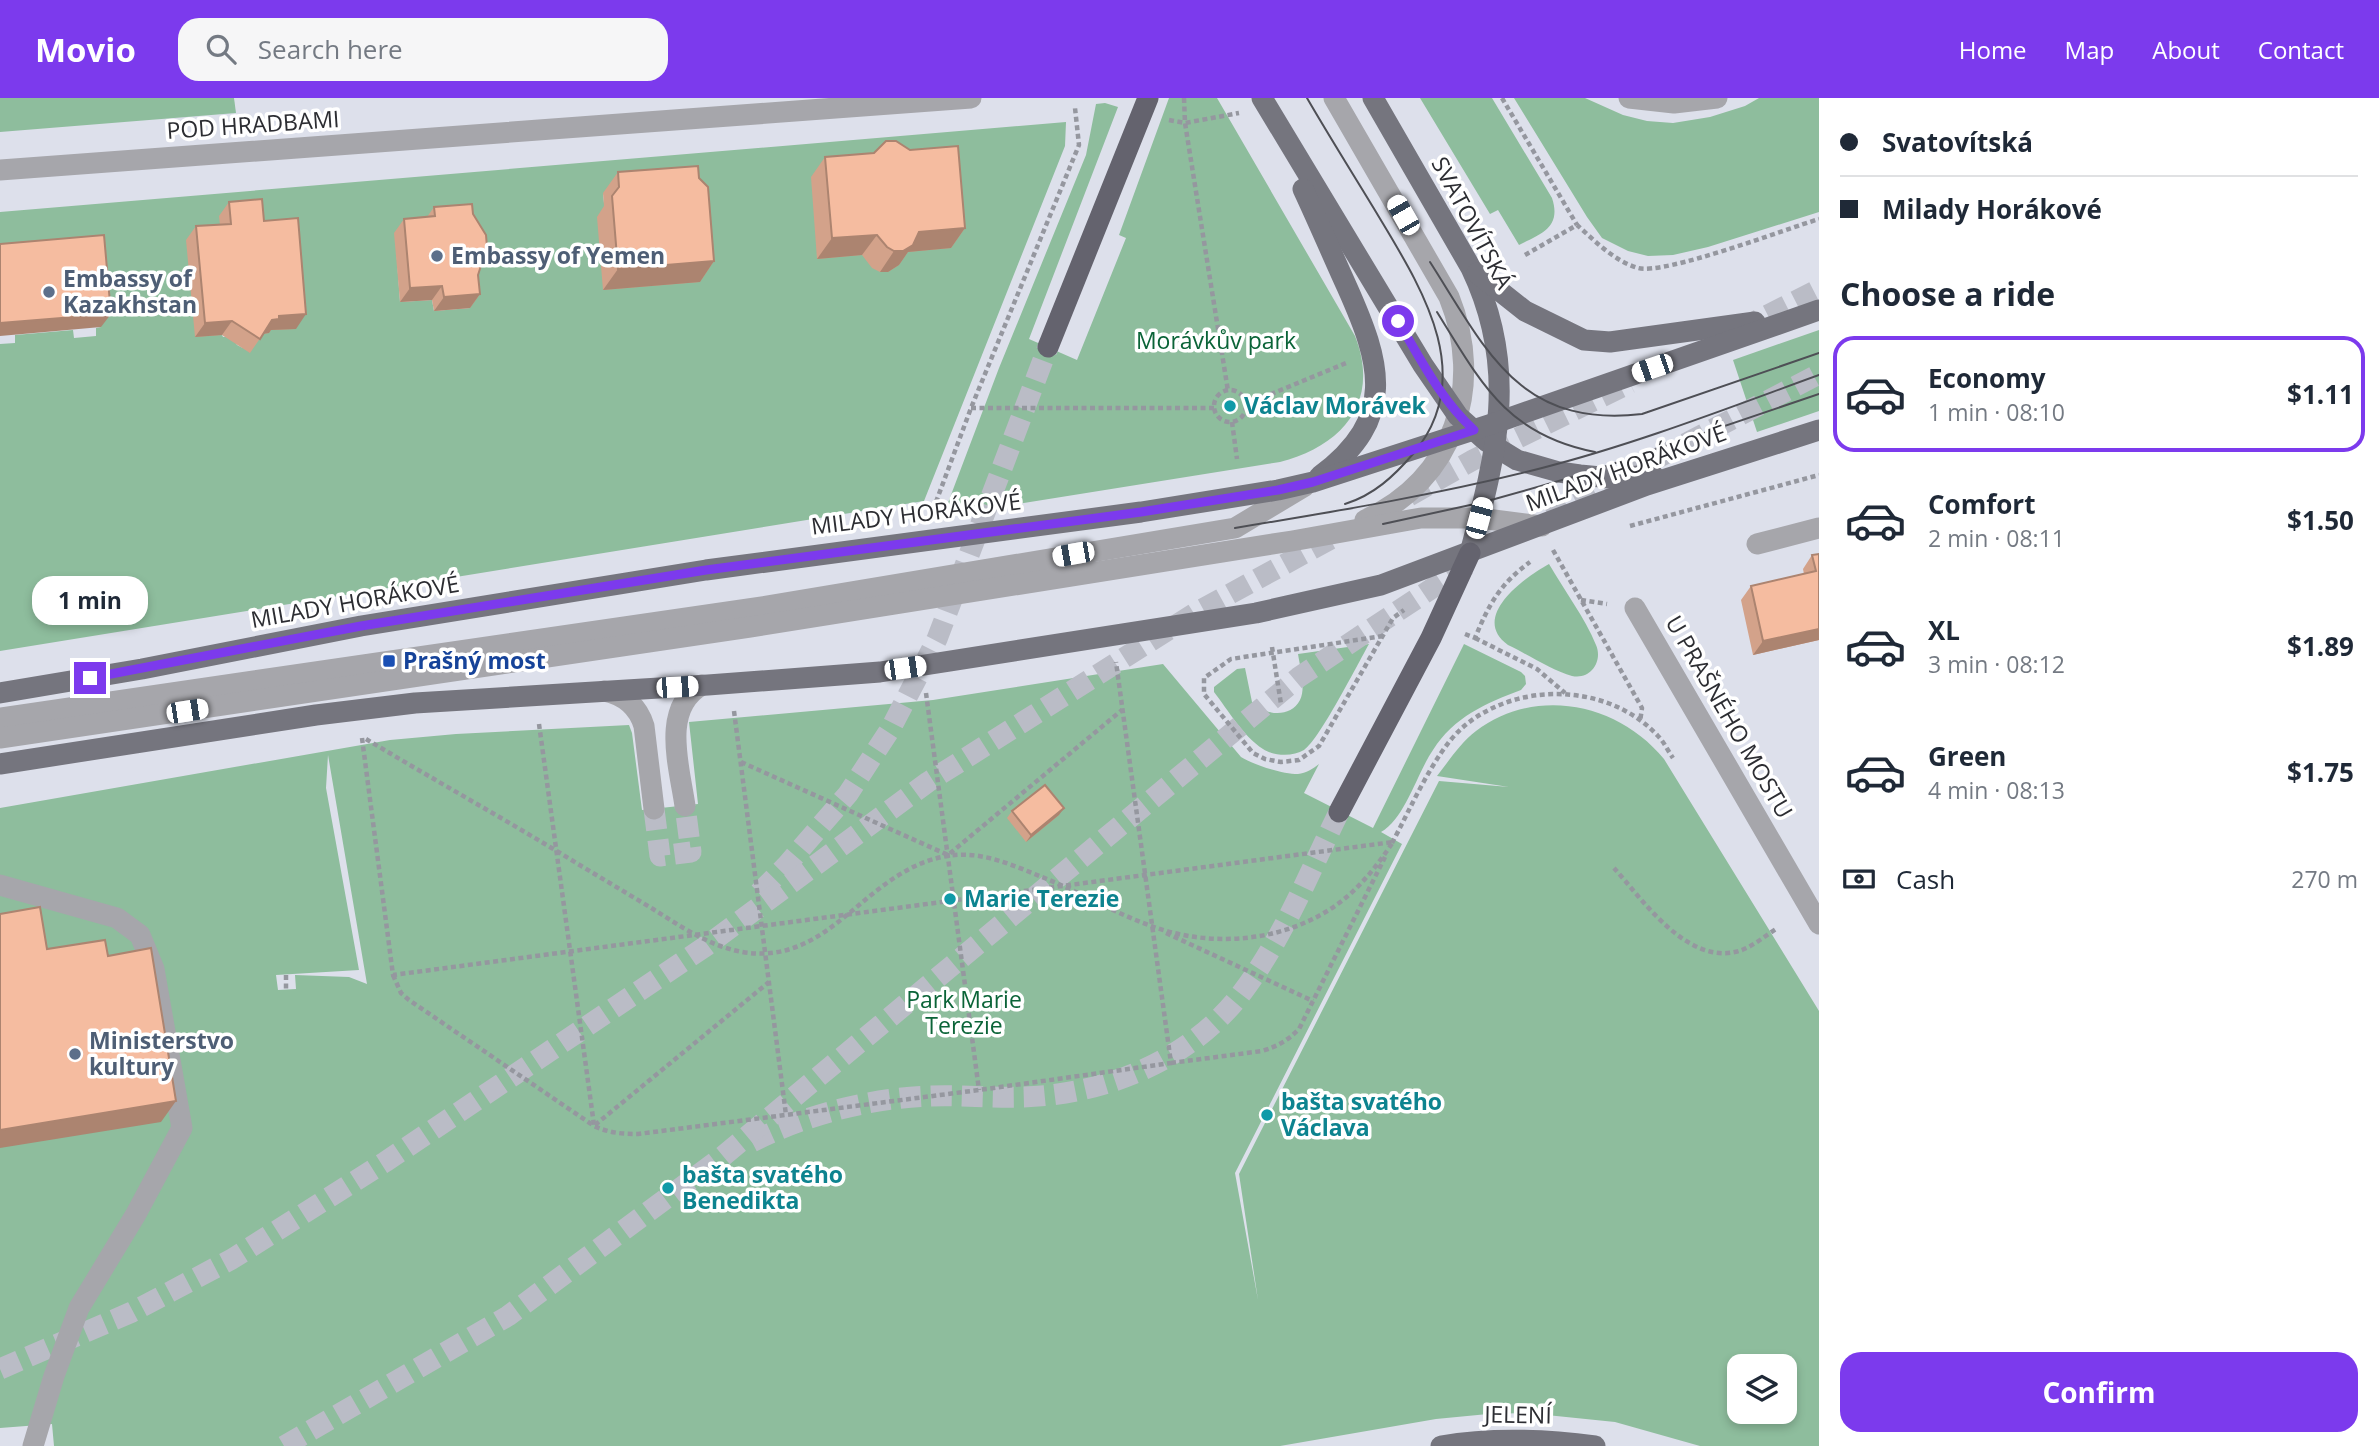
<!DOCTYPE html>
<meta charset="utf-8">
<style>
body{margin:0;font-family:"Open Sans",sans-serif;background:#f6f6f7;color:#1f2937;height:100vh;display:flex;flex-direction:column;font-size:26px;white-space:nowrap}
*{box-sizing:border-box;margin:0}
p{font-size:23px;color:#747a83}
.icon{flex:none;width:38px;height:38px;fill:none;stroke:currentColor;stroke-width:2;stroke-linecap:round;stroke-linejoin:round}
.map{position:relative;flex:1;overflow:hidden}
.sheet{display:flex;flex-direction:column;background:#fff;width:560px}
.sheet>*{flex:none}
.banner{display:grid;align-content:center;height:154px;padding:0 21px;background:#fff}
.buttons{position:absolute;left:1727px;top:1256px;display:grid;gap:14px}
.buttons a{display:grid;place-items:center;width:70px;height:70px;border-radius:14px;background:#fff;box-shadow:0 4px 10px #0003;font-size:35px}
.end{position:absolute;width:32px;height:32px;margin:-16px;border:9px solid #7c3aed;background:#fff;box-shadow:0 0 0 4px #fff}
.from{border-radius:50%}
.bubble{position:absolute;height:49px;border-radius:21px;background:#fff;box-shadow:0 4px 10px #0003;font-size:23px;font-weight:700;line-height:49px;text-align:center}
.car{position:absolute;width:21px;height:42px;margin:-21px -10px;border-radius:9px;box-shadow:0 0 5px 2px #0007;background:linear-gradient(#fff 24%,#345 0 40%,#fff 0 76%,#345 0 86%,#fff 0)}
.banner b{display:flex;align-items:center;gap:24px;height:66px;font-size:26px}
.banner b+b{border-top:2px solid #e0e1e3}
.banner i{width:18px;height:18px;background:#1f2937}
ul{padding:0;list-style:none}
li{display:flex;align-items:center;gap:21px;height:116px;margin:0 14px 10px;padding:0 7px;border:4px solid transparent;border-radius:21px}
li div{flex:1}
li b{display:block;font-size:26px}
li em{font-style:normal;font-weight:700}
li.selected{border-color:#7c3aed}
li>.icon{width:63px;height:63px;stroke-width:1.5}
h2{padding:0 21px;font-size:32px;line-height:84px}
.pay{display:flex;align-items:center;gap:18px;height:77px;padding:0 21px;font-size:26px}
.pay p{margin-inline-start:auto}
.action{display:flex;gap:14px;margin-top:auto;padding:14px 21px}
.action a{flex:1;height:80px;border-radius:21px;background:#7c3aed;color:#fff;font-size:28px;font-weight:700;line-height:80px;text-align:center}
header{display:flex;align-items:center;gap:42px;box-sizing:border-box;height:98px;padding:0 35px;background:#7c3aed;color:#fff}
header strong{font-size:33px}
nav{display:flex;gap:38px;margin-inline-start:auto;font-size:24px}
.search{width:490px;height:63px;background:#f6f6f7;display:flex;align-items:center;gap:18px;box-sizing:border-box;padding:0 24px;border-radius:21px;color:#747a83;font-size:26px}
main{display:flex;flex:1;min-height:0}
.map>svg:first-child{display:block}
.green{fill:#8ebd9d;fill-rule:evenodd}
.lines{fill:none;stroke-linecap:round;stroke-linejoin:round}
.minor-tunnel{stroke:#babcc6;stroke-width:21;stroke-dasharray:21 10;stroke-linecap:butt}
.highway-tunnel{stroke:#babcc6;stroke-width:21;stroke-dasharray:21 10;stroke-linecap:butt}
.path{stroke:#95979f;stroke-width:4.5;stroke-dasharray:5 3.5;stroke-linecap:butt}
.minor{stroke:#a6a6ab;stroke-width:21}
.major{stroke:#75757e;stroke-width:21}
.highway{stroke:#64636e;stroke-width:21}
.tram{stroke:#4e4f55;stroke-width:2}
.wall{fill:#d3a28a}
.shaded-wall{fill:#ac8470}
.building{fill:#f5bca0;stroke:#ac8470;stroke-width:2}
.route{stroke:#7c3aed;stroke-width:9}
.service-dot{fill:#5c6f8a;stroke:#fff;stroke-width:2.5}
.culture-dot{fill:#0f9aa8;stroke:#fff;stroke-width:2.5}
.transit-dot{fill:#1a4fb4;stroke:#fff;stroke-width:2.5}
.labels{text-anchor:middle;stroke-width:7;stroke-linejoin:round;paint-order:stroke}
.street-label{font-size:23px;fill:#2c2d32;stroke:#fff}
.service-label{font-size:23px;font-weight:bold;fill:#4e5e75;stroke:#fff;text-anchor:start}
.park-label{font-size:23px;fill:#0b6438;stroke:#fff}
.culture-label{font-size:23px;font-weight:bold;fill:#0d838f;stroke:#fff;text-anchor:start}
.transit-label{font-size:23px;font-weight:bold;fill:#164399;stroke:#fff;text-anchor:start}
</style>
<header>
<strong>Movio</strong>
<div class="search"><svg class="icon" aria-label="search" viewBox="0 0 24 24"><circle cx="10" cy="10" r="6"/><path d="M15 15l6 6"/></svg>Search here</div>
<nav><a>Home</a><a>Map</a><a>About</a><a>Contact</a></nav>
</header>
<main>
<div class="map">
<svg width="1819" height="1348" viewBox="0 0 1819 1348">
<rect width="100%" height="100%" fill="#dde0eb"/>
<g class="green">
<path d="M0,0H234L236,15L0,34Z"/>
<path d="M1169,0H1217L1355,238C1381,304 1342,348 1280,364L943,418L999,270L1086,57L1096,6L1105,5L1118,9L1029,241L1077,262L1126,140L1119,137Z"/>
<path d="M1420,0H1492L1552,100C1562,130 1540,136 1519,147L1498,112L1490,116Z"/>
<path d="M1514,0H1585L1623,17L1647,23L1673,25L1710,19L1745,8L1759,0H1819V114L1708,149L1673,157L1648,158L1628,153L1602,140L1587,119Z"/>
<path d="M1066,24L1065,48L924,403L0,553V246L15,245V237L73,232L74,240L96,238V230L101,229L0,159V114ZM603,96L700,184L605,114ZM395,135L470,210L434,213L432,202L400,204ZM221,140L243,250L237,247L232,238L223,239L222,237Z"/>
<path d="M1819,232V313L1757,334L1733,262Z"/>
<path d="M1549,466C1564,492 1585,520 1596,547C1603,563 1591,582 1572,578C1553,573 1527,556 1508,547C1469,519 1525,479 1549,466Z"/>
<path d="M1369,546C1357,567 1320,641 1304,652C1293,659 1273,658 1263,651C1243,638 1228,612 1214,594V589L1237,571L1245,570L1252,604C1264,617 1290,621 1300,602C1306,590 1300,569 1298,556Z"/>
<path d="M1464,546L1521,574L1525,578L1526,586L1521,592C1486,605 1454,619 1433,652C1417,675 1405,721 1381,734L1402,746L1235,1075L1258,1202L1239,1076L1439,683L1509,689L1437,678C1449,663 1460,645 1476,633C1536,588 1618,605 1664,661L1819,913V1348H1700L1615,1324L1527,1315L1488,1316L1436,1321L1280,1348H54L52,1326L0,1330V1050L76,865L0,834V710L390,642L456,636L629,627L632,635L642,712L698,706L689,624L933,602L1163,566L1241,659C1254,667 1282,676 1298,676C1306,675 1313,671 1319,666L1304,695L1373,730ZM328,657L367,886L349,879L295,877L296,891L278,892L276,877L359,872L326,690ZM1740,1269H1785V1314H1740Z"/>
</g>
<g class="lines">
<path class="minor-tunnel" d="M654,711L660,758L691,754L685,708"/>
<g class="highway-tunnel">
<path d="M1740,231L1819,191"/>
<path d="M1409,398L1473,362L1630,285"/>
<path d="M1548,417L1819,276"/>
<path d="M759,795L786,768L848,696L891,630L937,541L1048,249"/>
<path d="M752,1044C807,1016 871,1000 931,998C962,997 992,1000 1022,999C1106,997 1193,961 1244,892C1284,838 1310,773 1339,714"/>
<path d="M0,1271L132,1214L232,1161L385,1064L706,848L928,684L1195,515L1338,437"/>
<path d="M284,1348L508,1218L722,1059L1299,579L1470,465"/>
</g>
<g class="path">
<path d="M1184,0L1185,25L1228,293"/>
<path d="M1502,0L1577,127"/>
<path d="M1169,22L1185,25L1239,15"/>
<path d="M1525,157L1577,127C1595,143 1614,163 1638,170C1665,177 1786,131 1819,121"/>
<circle cx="1230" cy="308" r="16"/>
<path d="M1247,306L1346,265"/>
<path d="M971,310H1214"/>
<path d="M1232,324L1237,361"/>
<path d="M933,412L971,310L1079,47L1075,10"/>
<path d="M1630,428L1819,377"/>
<path d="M1553,452L1642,610L1640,624"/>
<path d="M1581,502L1607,506"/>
<path d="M1465,536L1475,540C1489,506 1500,486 1530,464"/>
<path d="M1383,538L1231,561L1204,580V596L1253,655L1265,661L1281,664L1299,662L1319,648L1393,520L1404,512"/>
<path d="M1475,540L1537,571L1565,595"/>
<path d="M1272,549L1281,606"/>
<path d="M926,595L979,992"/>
<path d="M734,613L786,1017"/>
<path d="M539,626L594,1027"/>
<path d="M362,640L393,877L1393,744"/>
<path d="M366,641C436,683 508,723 578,766C603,781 628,796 653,811C680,828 709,848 742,854C832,869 864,772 947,758C980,752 1012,767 1042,779C1080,794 1116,816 1154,829C1216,851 1291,843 1343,802C1363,786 1379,765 1393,744"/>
<path d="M741,664L948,757L1122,612"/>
<path d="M1392,745C1410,712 1434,655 1462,630C1515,583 1608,584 1658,638C1664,644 1668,653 1673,660"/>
<path d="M1614,770C1643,802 1687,868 1739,853C1752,849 1765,838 1776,831"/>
<path d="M1166,835L1313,903"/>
<path d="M286,877V892"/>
<path d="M393,877L401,895L409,902L594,1028C609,1035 622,1036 638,1036L979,992L1171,965L1116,564"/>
<path d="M1171,965L1262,953C1278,948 1287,943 1299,931L1385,759"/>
<path d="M595,1027L769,884"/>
</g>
<g class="minor">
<path d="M1334,0L1449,199C1485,288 1454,382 1365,422"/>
<path d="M1629,0L1674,5L1717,0"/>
<path d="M0,72L971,0"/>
<path d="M1757,446L1819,430"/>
<path d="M1635,510L1819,826"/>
<path d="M604,593C624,597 638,608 644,628L654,711"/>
<path d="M0,620L768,508L1235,430L1305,388"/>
<path d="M0,640L750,529L1292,443L1421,420H1479L1542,428"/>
<path d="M685,708C680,671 660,610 702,587"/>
<path d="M0,787L117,820L140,837L154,871L182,1030L136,1116L79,1210L54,1278L33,1348"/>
</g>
<g class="major">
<path d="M1262,0L1423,267L1458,318L1486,343L1517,362L1559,374L1580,377L1611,380L1653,377"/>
<path d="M1373,0L1471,170C1519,270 1497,353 1470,455"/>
<path d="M1303,91C1318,123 1332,156 1347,189C1381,265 1398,320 1320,378"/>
<path d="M1477,175L1525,213L1584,242L1610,244L1755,224"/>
<path d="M0,595L142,571L361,528L706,472L1141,414L1278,392L1313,384L1498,324L1819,212"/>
<path d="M0,666L316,617L415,605L708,587L880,574L1256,515L1381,487L1647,387L1819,332"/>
<path d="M1441,1348C1493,1339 1543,1341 1595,1348"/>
</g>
<g class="highway">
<path d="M1048,249L1148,0"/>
<path d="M1339,714L1431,540L1470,455"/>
</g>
<g class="tram">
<path d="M1307,0C1329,38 1353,76 1376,114C1419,186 1480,277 1413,356C1394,378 1374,397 1345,406"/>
<path d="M1430,164C1487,253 1519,330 1642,316L1819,255"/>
<path d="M1437,214C1481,285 1507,337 1595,354"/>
<path d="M1383,426L1484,404L1580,377L1819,296"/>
<path d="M1235,430C1338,413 1441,396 1542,370C1636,346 1728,310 1819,277"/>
</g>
</g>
<g class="wall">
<path d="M825,59L965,130L951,150L908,154L899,167L888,174H880L872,170L862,157L817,161L811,79Z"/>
<path d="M618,74L699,80L714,163L700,184L603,192L597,119L604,108L603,95Z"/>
<path d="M229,104L264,123L296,231L271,232L269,235L263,236L250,255L222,237L195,239L186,142L196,128L220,127L219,118Z"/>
<path d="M434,109L478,177L480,196L470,210L434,213L432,202L400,204L394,135L404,121L427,119Z"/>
<path d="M1819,456V542L1753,557L1741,502L1751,488L1804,476L1803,471L1812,457Z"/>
<path d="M1012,713L1059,717L1026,744L1007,720Z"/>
</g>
<g class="shaded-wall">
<path d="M965,130L951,150L908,154L899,167L888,174H880L894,153L919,134Z"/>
<path d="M877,137L862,157L817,161L832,140Z"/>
<path d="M714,163L700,184L603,192L618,171Z"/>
<path d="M442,188L432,202L400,204L410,190Z"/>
<path d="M480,196L470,210L434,213L444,199Z"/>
<path d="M111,216L101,229L0,238V225Z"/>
<path d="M306,216L296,231L271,232L269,235L262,236L272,222L279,218Z"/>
<path d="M232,223L222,237L195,239L205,225Z"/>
<path d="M1819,531V542L1753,557L1763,543Z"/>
<path d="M1064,710L1059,717L1026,744L1031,737Z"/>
<path d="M176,1003L161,1024L0,1050V1032Z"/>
</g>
<g class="building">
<path d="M886,43H896L910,52L958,48L965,130L919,134L913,147L903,153H894L887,149L877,137L832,140L825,59L874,55Z"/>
<path d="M698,68L699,80L708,89L714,163L618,171L612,98L619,89L618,74Z"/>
<path d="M262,101L264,123L298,120L306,216L279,218V221L272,222L260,241L232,223L205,225L196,128L231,126L229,104Z"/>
<path d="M472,106L473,116L486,137L487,149L478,177L480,196L444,199L442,188L410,190L404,121L435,118L434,109Z"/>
<path d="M104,137L111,216L0,225V146Z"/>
<path d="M1819,456V531L1763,543L1751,488L1816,473L1812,457Z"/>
<path d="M1045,687L1064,710L1031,737L1012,713Z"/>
<path d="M40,809L47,851L105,842L108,858L151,850L176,1003L0,1032V816Z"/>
</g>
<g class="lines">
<path class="route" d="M90,580L361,528L706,472L1141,414L1278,392L1313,384L1474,332C1441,302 1421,262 1398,223"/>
</g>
<g class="service-dot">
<circle cx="437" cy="158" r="7"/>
<circle cx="49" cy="194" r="7"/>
<circle cx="75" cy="956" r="7"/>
</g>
<g class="culture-dot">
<circle cx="1230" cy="308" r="7"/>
<circle cx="950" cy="801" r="7"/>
<circle cx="1267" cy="1017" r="7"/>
<circle cx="668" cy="1090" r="7"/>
</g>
<rect class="transit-dot" x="382" y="556" width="14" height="14" rx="3.5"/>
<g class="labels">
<g class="street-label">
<text transform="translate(253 27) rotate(-4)" y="8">POD HRADBAMI</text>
<text transform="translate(1472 125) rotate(62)" y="8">SVATOVÍTSKÁ</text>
<text transform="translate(1626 370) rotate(-20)" y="8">MILADY HORÁKOVÉ</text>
<text transform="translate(916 416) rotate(-7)" y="8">MILADY HORÁKOVÉ</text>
<text transform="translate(355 504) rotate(-10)" y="8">MILADY HORÁKOVÉ</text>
<text transform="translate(1729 619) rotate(60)" y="8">U PRAŠNÉHO MOSTU</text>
<text transform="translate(1518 1317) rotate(1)" y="8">JELENÍ</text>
</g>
<g class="service-label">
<text x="451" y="166">Embassy of Yemen</text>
<text x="63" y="189">Embassy of<tspan x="63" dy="26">Kazakhstan</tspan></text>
<text x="89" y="951">Ministerstvo<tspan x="89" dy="26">kultury</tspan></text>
</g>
<g class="park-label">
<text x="1216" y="251">Morávkův park</text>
<text x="964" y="910">Park Marie<tspan x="964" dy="26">Terezie</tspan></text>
</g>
<g class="culture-label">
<text x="1244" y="316">Václav Morávek</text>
<text x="964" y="809">Marie Terezie</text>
<text x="1281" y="1012">bašta svatého<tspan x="1281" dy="26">Václava</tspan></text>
<text x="682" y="1085">bašta svatého<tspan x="682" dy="26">Benedikta</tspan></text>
</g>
<g class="transit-label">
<text x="403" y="571">Prašný most</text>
</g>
</g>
</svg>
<div class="buttons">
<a><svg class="icon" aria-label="layers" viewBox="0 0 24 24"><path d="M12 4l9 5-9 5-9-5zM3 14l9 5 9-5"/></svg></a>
</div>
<i class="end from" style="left:1398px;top:223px"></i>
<i class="end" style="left:90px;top:580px"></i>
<div class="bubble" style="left:32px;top:478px;width:116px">1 min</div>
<i class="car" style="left:1403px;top:117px;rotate:330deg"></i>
<i class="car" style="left:1652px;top:270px;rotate:251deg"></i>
<i class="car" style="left:1479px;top:420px;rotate:15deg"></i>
<i class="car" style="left:1073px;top:456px;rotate:260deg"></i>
<i class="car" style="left:905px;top:570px;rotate:82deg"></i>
<i class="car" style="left:677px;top:589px;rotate:87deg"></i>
<i class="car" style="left:187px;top:613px;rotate:81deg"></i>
</div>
<section class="sheet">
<div class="banner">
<b><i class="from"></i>Svatovítská</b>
<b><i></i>Milady Horákové</b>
</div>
<h2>Choose a ride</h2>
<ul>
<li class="selected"><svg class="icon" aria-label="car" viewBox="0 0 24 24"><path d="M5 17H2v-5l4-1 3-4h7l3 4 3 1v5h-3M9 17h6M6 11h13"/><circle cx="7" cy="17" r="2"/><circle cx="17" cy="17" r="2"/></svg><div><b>Economy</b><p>1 min · 08:10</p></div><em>$1.11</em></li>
<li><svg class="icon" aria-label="car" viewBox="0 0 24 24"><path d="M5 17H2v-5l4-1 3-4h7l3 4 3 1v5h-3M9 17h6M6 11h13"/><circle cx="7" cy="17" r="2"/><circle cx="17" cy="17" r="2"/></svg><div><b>Comfort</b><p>2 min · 08:11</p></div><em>$1.50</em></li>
<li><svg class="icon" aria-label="car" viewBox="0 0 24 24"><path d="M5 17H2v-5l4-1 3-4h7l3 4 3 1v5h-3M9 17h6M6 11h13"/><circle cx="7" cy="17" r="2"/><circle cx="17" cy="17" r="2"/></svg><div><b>XL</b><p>3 min · 08:12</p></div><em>$1.89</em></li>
<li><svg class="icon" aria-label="car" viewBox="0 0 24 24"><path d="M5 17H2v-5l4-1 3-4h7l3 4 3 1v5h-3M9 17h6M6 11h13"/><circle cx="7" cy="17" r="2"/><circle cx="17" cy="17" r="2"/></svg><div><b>Green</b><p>4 min · 08:13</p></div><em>$1.75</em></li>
</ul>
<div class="pay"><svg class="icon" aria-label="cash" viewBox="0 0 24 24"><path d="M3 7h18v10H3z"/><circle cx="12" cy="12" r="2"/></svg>Cash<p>270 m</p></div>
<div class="action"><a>Confirm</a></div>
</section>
</main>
